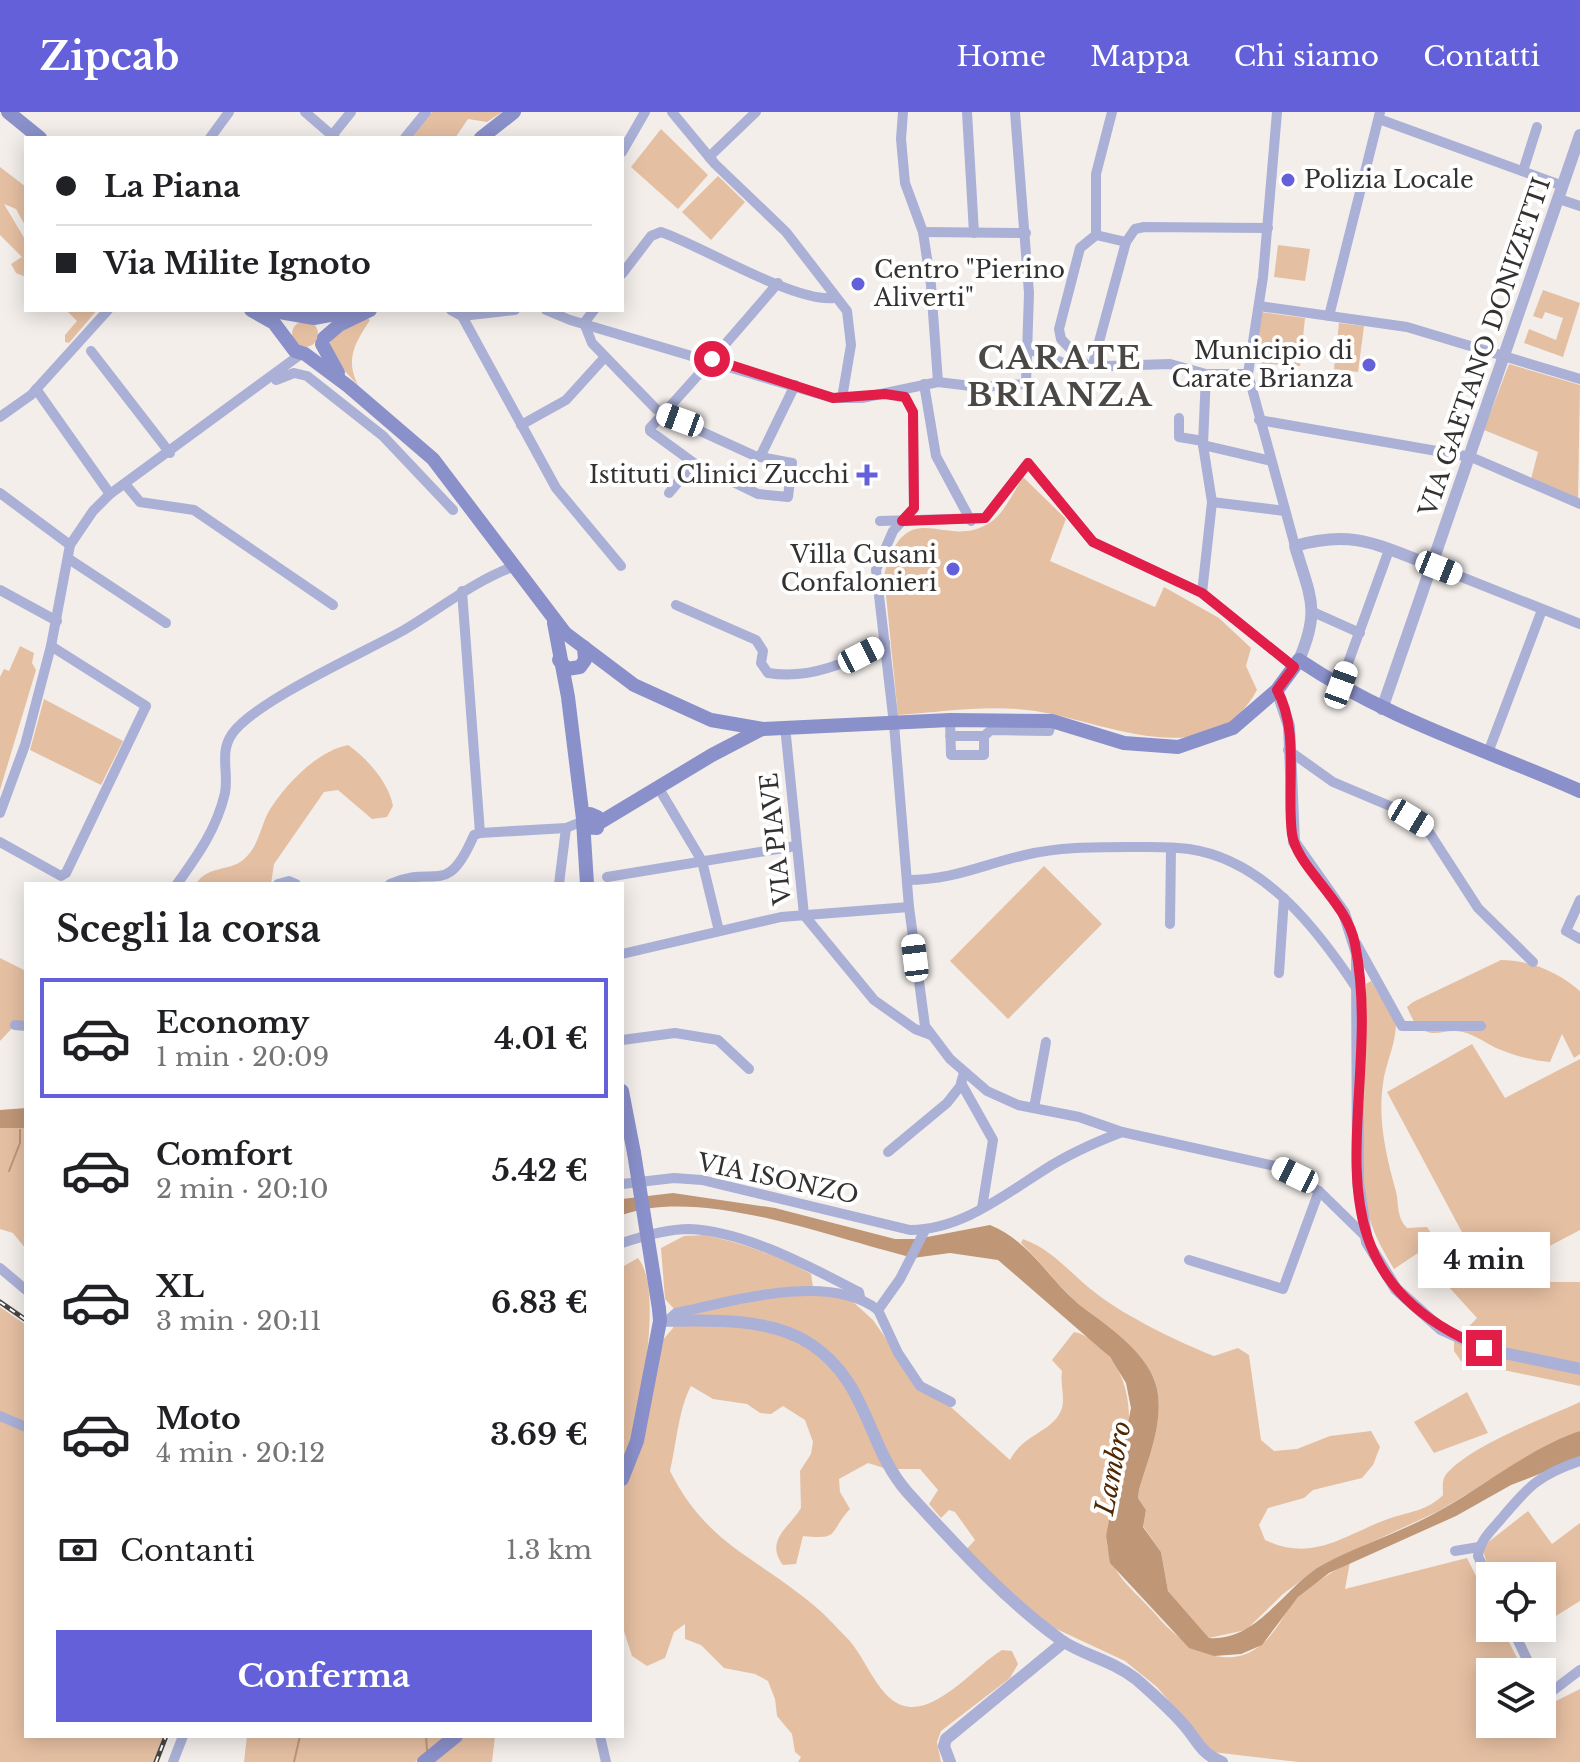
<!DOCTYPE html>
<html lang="it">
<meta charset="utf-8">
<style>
body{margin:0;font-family:"Libre Baskerville",serif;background:#f6f6f6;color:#202124;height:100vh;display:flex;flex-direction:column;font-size:30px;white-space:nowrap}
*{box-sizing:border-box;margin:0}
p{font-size:26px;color:#757577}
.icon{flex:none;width:44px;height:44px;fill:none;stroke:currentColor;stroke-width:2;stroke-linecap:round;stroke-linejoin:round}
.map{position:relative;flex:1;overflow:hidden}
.details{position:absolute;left:24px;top:770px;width:600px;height:856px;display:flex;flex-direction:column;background:#fff;border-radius:0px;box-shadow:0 4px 20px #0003}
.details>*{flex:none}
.top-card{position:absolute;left:24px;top:24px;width:600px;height:176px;border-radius:0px;box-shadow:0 4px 20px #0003;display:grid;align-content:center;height:176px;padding:0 32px;background:#fff}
.fabs{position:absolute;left:1476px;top:1450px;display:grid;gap:16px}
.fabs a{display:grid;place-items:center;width:80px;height:80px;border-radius:0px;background:#fff;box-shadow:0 4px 20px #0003;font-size:40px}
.end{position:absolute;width:36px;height:36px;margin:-18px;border:10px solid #e11d48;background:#fff;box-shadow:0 0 0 4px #fff}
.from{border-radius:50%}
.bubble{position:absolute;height:56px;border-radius:0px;background:#fff;box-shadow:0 4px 20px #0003;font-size:26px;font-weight:700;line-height:56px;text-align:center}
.car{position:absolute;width:24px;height:48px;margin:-24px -12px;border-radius:10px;box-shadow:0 0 6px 2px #0007;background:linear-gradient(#fff 24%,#345 0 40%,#fff 0 76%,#345 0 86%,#fff 0)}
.top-card b{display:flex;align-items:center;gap:28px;height:76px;font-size:30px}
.top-card b+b{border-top:2px solid #e0e0e0}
.top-card i{width:20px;height:20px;background:#202124}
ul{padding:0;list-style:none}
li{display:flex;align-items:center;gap:24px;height:120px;margin:0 16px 12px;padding:0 16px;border:4px solid transparent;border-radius:0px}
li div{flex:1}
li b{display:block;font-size:30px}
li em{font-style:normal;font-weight:700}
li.active{border-color:#6360d9}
li>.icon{width:72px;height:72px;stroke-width:1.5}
h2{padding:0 32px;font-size:36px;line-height:96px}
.pay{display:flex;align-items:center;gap:20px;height:88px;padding:0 32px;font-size:30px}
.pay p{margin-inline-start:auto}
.cta{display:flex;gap:16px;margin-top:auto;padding:16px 32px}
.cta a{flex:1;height:92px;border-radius:0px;background:#6360d9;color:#fff;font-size:32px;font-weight:700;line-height:92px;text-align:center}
header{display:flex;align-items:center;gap:48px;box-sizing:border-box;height:112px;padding:0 40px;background:#6360d9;color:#fff}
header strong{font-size:38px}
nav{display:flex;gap:44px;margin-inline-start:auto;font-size:28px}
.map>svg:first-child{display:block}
.green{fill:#e5bfa2}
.water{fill:#bf9676}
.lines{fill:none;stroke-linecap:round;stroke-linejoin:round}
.stream{stroke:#bf9676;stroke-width:2}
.minor{stroke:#abb0d7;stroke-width:10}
.tertiary{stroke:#abb0d7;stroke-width:12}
.secondary{stroke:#8a90ca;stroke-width:14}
.rail-casing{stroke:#474544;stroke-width:5}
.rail{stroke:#fff;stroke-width:2;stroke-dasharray:6;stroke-linecap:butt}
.secondary-bridge{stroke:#8a90ca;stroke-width:14}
.route{stroke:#e11d48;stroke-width:10}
.poi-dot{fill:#6360d9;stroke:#fff;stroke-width:3}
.labels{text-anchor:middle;stroke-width:8;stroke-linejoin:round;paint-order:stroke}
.poi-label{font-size:24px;fill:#343231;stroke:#fff;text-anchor:end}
.street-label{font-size:24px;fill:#343231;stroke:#fff}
.water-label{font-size:26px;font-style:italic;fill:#4f2700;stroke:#fff}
.district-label{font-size:32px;font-weight:bold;letter-spacing:2px;fill:#4b4744;stroke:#fff}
</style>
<header>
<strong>Zipcab</strong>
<nav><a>Home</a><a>Mappa</a><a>Chi siamo</a><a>Contatti</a></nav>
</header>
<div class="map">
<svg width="1580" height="1650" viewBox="0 0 1580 1650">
<rect width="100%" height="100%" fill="#f3eeea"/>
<g class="green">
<path d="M432,0H502L487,10L468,7L455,26H411Z"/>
<path d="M661,17L708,63L678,97L631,55Z"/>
<path d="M0,55L26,75V115L16,97L4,92L26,129V165L16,161L11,152L22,145L0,123Z"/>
<path d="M718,64L745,90L711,128L682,100Z"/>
<path d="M1278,133L1310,137L1305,169L1274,165Z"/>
<path d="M1543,178L1580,191L1563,245L1524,231L1529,217L1556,228L1563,206L1545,200L1542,207L1533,204Z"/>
<path d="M66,198H97L69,231L65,230V223L77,209Z"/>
<path d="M1261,200L1305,206L1300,254L1254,251Z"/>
<path d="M367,206L370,208C355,231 345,247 358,273L334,248L329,233L334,223Z"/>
<circle cx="305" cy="222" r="13"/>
<path d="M1339,211L1364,214L1358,260L1334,257Z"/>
<path d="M1509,252L1580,273L1578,389L1531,367L1538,340L1484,318Z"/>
<path d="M1023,365L1066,407L1050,449L1155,495L1164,475L1219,506L1251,536L1246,554L1257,578C1209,667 1100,606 1027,598C985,593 940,600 898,603L884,463C907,378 945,441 991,410C1005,400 1014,379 1023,365Z"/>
<path d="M20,534L34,541L32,551L36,558L0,678V565L4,557L9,559Z"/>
<path d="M44,587L123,629L101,673L30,638Z"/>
<path d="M348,633C367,646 389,671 393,694L387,705L372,707L338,678L324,680L274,752L271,772H196C208,753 228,760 243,748C259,735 260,715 269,699C285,673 317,639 348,633Z"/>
<path d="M1044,754L1102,812L1008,907L950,849Z"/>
<path d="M0,846L26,859V914L15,913L0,929Z"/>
<path d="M1501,848C1530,848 1558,860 1580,879V942L1574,946L1562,922L1550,950C1533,949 1512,943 1496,936C1482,929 1471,920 1456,919C1445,918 1435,924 1425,919C1415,915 1411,904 1407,895L1413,890Z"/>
<path d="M1371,869L1396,911C1396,930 1388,946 1384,965C1377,1004 1385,1039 1395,1076C1400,1091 1395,1103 1407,1116L1427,1115L1450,1149L1479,1174H1492L1527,1165L1549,1170H1580V1274L1461,1249L1454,1239V1230L1477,1206L1418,1141L1394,1157C1382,1137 1371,1118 1367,1095C1356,1032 1365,938 1366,872Z"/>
<path d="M1472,932L1505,986L1580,947V1118L1487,1167L1387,980Z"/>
<path d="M0,1016H26V1137L13,1121L0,1117Z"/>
<path d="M705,1123C742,1131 777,1143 811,1162L813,1175L851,1188L873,1208L904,1253L1010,1348C1024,1321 1054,1320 1062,1296C1065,1284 1060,1272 1062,1259L1052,1248L1074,1220C1085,1222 1098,1232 1105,1240C1150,1287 1121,1368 1106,1424C1110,1465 1131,1474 1157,1504C1181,1532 1225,1564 1262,1532C1278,1519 1285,1498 1299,1484C1315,1470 1332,1460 1350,1450L1345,1477L1467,1446L1490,1492V1516H1502L1524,1560H1490V1612H1542V1587L1554,1590L1580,1577V1650H1299L1212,1640L1157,1575L1125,1549L1050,1514L964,1440L975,1428L955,1400L949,1398L941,1406L929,1392L938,1378L920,1357H887L868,1351L839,1367L840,1380L850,1397C828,1421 841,1428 803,1424L796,1452L783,1453C764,1428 790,1415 801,1396L800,1359L811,1342L813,1330L805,1308L783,1294L771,1302L760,1301L747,1292L713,1287L691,1274C679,1295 676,1334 670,1359C707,1432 753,1443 811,1491C824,1501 835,1514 846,1525C867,1545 879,1593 910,1595C942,1597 978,1552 1002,1538L1012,1539L1018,1552L1010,1566L941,1619L937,1630L941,1650H798L801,1645L795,1640L792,1622L777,1604L775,1587L768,1569L755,1562L724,1556L701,1533L685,1527V1512L674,1520L665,1546L647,1554L632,1544L622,1513V1373L661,1230L673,1216L675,1198L665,1187L661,1136L684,1124Z"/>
<path d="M1023,1127C1054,1138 1071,1163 1097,1182C1125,1204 1180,1231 1214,1244L1238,1236L1249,1243L1261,1328L1274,1339L1297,1337L1330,1324L1371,1319L1380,1335L1373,1353L1362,1366L1313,1378L1304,1386L1268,1396L1259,1413L1265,1428C1316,1452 1347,1420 1394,1405C1413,1399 1428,1398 1443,1383C1443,1375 1441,1367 1448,1360C1478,1330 1541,1308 1580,1290V1319L1536,1340L1439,1399L1322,1453L1283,1482L1246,1518L1209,1526L1168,1479L1161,1440L1143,1414L1146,1398L1138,1386L1139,1378C1148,1347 1164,1309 1157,1277C1150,1243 1111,1216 1085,1197C1061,1179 1043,1152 1021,1131Z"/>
<path d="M638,1146C666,1180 637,1316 622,1356V1155Z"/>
<path d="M0,1195L26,1213V1624H163L154,1650H0Z"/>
<path d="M1467,1280L1488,1321L1434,1341L1414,1310Z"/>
<path d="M1528,1399L1552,1432L1580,1411V1489L1551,1507L1542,1495V1464H1500L1497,1459L1490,1462L1482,1435Z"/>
<path d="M247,1624H449L415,1650H244Z"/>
<path d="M464,1624H495L492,1650H435Z"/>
</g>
<g class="water">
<path d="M26,996V1016H0V998Z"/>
<path d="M673,1081L775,1096L895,1127H918L910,1145C831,1126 701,1074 622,1103V1087Z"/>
<path d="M990,1113C1032,1130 1050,1171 1085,1197C1111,1216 1150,1243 1157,1277C1164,1310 1148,1347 1139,1378L1138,1386L1146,1398L1143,1415L1161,1440L1168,1479L1209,1526C1258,1530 1285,1473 1324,1452C1362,1432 1404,1419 1441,1398C1487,1372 1530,1336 1580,1319V1346L1511,1373L1456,1404L1329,1461L1298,1485L1262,1533L1241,1542L1214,1544L1189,1536L1110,1451L1106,1424L1131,1296L1126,1271L1110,1245L998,1148L950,1141L913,1146L922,1126Z"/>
</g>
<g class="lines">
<g class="stream">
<path d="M9,1059L20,1031V1018"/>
<path d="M426,1624L427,1638"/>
<path d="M294,1650L300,1624"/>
</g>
<g class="minor">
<path d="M305,0L335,26"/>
<path d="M672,0L715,52L786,120L847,199L851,233L842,286"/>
<path d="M903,0L901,27L905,71L923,120L931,173L938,270"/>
<path d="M967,0L974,121"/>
<path d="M1277,0L1263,165L1248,262L1295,434"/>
<path d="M1379,7L1563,74"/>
<path d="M210,26L229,0"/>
<path d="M330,26L351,0"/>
<path d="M405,26L426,0"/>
<path d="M622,40L645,0"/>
<path d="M709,45L756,0"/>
<path d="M1523,59L1537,15"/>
<path d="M1559,87L1580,94"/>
<path d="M923,120L1026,121"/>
<path d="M1126,130L1135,117L1144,115L1268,116"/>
<path d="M622,162L651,124L661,120C702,134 795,191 834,186"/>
<path d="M1259,194L1407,215L1580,267"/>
<path d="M451,198L462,204"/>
<path d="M546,198L570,208L833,286H862L938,270L979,275L1026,272L1029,181L1015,0"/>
<path d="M462,204L556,376L621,454"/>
<path d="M462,204L515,198"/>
<path d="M1329,204L1380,0"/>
<path d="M584,211L592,231L655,296L663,302L755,344L792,351L788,385L758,382L694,351L650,319V316C694,269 736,220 778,171"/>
<path d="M584,211L594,198"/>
<path d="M1029,237L1073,255L1170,252L1206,262H1248"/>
<path d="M91,239L170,341"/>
<path d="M1085,252L1061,227L1059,217L1080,136L1096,123"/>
<path d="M1093,252L1126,130L1096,123V62L1112,0"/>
<path d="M276,268L294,261L307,264L383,324L453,398"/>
<path d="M924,272L936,344L971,409"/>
<path d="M36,277L110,382"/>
<path d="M0,305L31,283L108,198"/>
<path d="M1179,306V325L1203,329"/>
<path d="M1259,308L1471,345L1580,392"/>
<path d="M521,313L566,288L605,245"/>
<path d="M1203,333L1206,262"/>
<path d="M761,343L795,273"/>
<path d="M125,372L140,390L194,398L333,493"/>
<path d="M0,381L70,433"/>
<path d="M669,381L694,351"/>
<path d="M1212,390L1285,399"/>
<path d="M880,409L985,406L1028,351L1093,430L1202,481L1294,555"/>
<path d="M69,447L166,511"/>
<path d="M1434,454L1580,512"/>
<path d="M0,478L57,509"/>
<path d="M462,479L480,721"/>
<path d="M1202,481L1212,390L1203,333L1271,349"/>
<path d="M676,493L756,528L763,539L761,551L768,561C812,568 847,550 885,531"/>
<path d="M1313,500L1360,521"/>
<path d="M1339,576L1389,438"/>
<path d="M950,608L951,643H984V624H950"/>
<path d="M785,614L804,803L874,888L915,917L931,923"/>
<path d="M984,624L991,618L1049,619L1052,609"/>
<path d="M1288,638L1333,670L1397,697L1425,714L1478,796L1533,850"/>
<path d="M1489,638L1542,498"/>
<path d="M658,675L702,749L719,819"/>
<path d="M0,701L25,633L51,534L70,433L93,399L110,382L301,242"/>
<path d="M0,730L61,764L66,761L146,594L51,534"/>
<path d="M607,765L796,734"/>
<path d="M907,768C953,768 981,753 1025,743C1058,735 1094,735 1128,735C1148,735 1169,734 1189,737C1265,748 1318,818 1357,877"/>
<path d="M177,772C198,743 217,716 225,681C229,660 219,641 232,622C255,589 365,540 404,518C441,496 474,469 515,454"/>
<path d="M278,772L289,769L296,772"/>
<path d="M390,772C436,751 446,788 474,723L480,721L566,716L583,709"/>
<path d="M559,772L566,716"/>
<path d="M1580,788L1566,819L1580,827"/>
<path d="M1170,812L1171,736"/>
<path d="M1356,831L1402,914H1481"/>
<path d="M622,842L781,805L909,795"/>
<path d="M1279,861L1284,786"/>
<path d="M15,913L26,914"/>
<path d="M622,928L675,921L718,928L749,957"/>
<path d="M964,961L961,971L993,1028L982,1096"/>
<path d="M1034,996L1046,930"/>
<path d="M1122,1020L1275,1054L1319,1079L1365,1124"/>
<path d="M888,1040L947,991L962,972"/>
<path d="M622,1072L674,1066L702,1068L910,1118C960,1118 1003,1084 1044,1058C1067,1043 1096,1030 1122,1020L1079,1005L1018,993L987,979L950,947L925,914L909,795L894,612L876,458L893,419L914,396L913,300L905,285"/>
<path d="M622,1131C643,1124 667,1117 689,1117C745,1119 810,1155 859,1180L860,1185"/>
<path d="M1189,1148L1283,1177L1319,1079"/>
<path d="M0,1156L26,1178"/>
<path d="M878,1198L898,1241L920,1274L951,1290"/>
<path d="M878,1198L900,1167L925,1118"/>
<path d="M667,1209L676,1201C733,1189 829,1160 878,1198"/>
<path d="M0,1304L26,1315"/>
<path d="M1455,1439L1479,1435"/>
<path d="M1490,1471L1478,1444C1480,1428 1491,1419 1501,1407C1528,1375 1538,1363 1580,1349"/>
<path d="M1512,1516L1533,1560"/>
<path d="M1542,1576L1551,1580L1580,1558"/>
<path d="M600,1624L606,1650"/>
<path d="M173,1650L183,1624"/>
</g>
<g class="tertiary">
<path d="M1299,548C1321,497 1310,485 1295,434C1356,417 1378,434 1434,454"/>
<path d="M1277,578L1289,614L1294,730L1344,801L1357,842L1358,1070L1367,1130L1396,1177L1441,1217L1485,1237L1580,1257"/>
<path d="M1382,597L1580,23"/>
<path d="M660,1209C708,1208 767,1205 809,1231C869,1269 866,1334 908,1381C955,1432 1004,1487 1061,1528C1082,1543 1110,1547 1136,1567C1152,1581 1170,1597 1184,1613C1198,1629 1201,1642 1222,1650"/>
<path d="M950,1650L944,1634L946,1627L1064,1530"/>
</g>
<g class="secondary">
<path d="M8,0L40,26"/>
<path d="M481,26L514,0"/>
<path d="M251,198L274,211L295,239L305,242L348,274L433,347L565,521L634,573L711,608L763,617L950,608L1052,609L1124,631L1178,635L1233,616L1277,578L1299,548C1385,606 1485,637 1580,679"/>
<path d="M268,198L314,206L356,198"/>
<path d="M324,226L339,213L370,198"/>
<path d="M322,232L338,261"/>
<path d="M554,511L568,585L583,707"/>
<path d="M559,548L567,557L580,555L585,548L584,535"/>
<path d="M599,711L712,643L762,617"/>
<path d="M584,715L597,716V705L590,702L583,709L587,772"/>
<path d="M622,979L634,1041"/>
<path d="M622,1367L637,1329L660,1209L659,1197"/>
<path d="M424,1650L456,1624"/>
</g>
<defs>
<g id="rail">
<path d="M0,1190L26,1208"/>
<path d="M156,1650L166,1624"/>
</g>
</defs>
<use href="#rail" class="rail-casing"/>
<use href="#rail" class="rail"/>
<path class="secondary-bridge" d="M634,1041L659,1197"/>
</g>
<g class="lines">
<path class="route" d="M712,247L833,286L885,282L905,285L913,300L914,396L902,409L985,406L1028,351L1093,430L1202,481L1294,555L1277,578C1300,619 1286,676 1292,722C1297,756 1347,789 1355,832C1387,991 1285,1153 1484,1236"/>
</g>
<g class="poi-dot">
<circle cx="1288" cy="68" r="8"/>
<circle cx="858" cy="172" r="8"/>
<circle cx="1369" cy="253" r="8"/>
<path d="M863 351h8v8h8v8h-8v8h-8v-8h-8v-8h8z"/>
<circle cx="953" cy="457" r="8"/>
</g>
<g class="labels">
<g class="poi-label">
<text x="1304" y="76" text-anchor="start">Polizia Locale</text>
<text x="874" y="166" text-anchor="start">Centro "Pierino<tspan x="874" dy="28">Aliverti"</tspan></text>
<text x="1353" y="247">Municipio di<tspan x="1353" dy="28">Carate Brianza</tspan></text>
<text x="849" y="371">Istituti Clinici Zucchi</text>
<text x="937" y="451">Villa Cusani<tspan x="937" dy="28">Confalonieri</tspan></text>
</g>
<g class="street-label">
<text transform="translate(1485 235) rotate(-71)" y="8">VIA GAETANO DONIZETTI</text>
<text transform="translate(776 727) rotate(-96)" y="8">VIA PIAVE</text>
<text transform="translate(778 1067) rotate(12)" y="8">VIA ISONZO</text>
</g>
<g class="water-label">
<text transform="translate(1113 1356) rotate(-79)" y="9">Lambro</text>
</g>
<g class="district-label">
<text x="1060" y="257">CARATE<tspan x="1060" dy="37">BRIANZA</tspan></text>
</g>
</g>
</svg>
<div class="fabs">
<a><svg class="icon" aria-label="locate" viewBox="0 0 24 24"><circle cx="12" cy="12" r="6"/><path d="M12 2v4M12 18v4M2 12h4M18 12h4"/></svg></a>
<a><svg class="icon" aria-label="layers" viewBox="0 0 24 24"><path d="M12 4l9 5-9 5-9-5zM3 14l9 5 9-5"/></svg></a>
</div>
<i class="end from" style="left:712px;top:247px"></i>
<i class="end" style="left:1484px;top:1236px"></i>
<div class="bubble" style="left:1418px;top:1120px;width:132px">4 min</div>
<i class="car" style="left:680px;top:308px;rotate:290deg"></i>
<i class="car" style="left:1439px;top:456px;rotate:112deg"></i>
<i class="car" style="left:861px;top:543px;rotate:63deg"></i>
<i class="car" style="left:1341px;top:573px;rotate:20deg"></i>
<i class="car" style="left:1411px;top:706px;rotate:121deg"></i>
<i class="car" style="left:915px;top:846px;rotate:353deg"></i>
<i class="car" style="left:1295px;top:1063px;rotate:296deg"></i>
<div class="top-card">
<b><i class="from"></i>La Piana</b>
<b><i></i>Via Milite Ignoto</b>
</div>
<section class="details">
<h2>Scegli la corsa</h2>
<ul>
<li class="active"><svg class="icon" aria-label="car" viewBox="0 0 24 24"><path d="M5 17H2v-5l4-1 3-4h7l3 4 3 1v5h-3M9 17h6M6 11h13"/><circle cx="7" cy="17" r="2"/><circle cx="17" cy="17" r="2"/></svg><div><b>Economy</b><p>1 min · 20:09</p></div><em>4.01 €</em></li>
<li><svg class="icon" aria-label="car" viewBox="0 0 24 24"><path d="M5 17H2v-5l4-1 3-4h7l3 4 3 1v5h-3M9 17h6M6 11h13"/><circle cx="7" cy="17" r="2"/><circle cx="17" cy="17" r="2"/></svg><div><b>Comfort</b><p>2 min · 20:10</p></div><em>5.42 €</em></li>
<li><svg class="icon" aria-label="car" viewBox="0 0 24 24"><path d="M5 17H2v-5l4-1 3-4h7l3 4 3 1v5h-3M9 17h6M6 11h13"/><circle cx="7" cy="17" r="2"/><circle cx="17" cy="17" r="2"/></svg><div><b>XL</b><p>3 min · 20:11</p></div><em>6.83 €</em></li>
<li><svg class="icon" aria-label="car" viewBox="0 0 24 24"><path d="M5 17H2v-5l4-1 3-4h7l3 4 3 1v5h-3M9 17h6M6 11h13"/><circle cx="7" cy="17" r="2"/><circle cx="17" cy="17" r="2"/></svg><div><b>Moto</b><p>4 min · 20:12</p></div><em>3.69 €</em></li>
</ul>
<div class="pay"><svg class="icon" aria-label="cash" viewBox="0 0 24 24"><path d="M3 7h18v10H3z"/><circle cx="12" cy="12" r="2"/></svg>Contanti<p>1.3 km</p></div>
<div class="cta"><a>Conferma</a></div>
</section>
</div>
